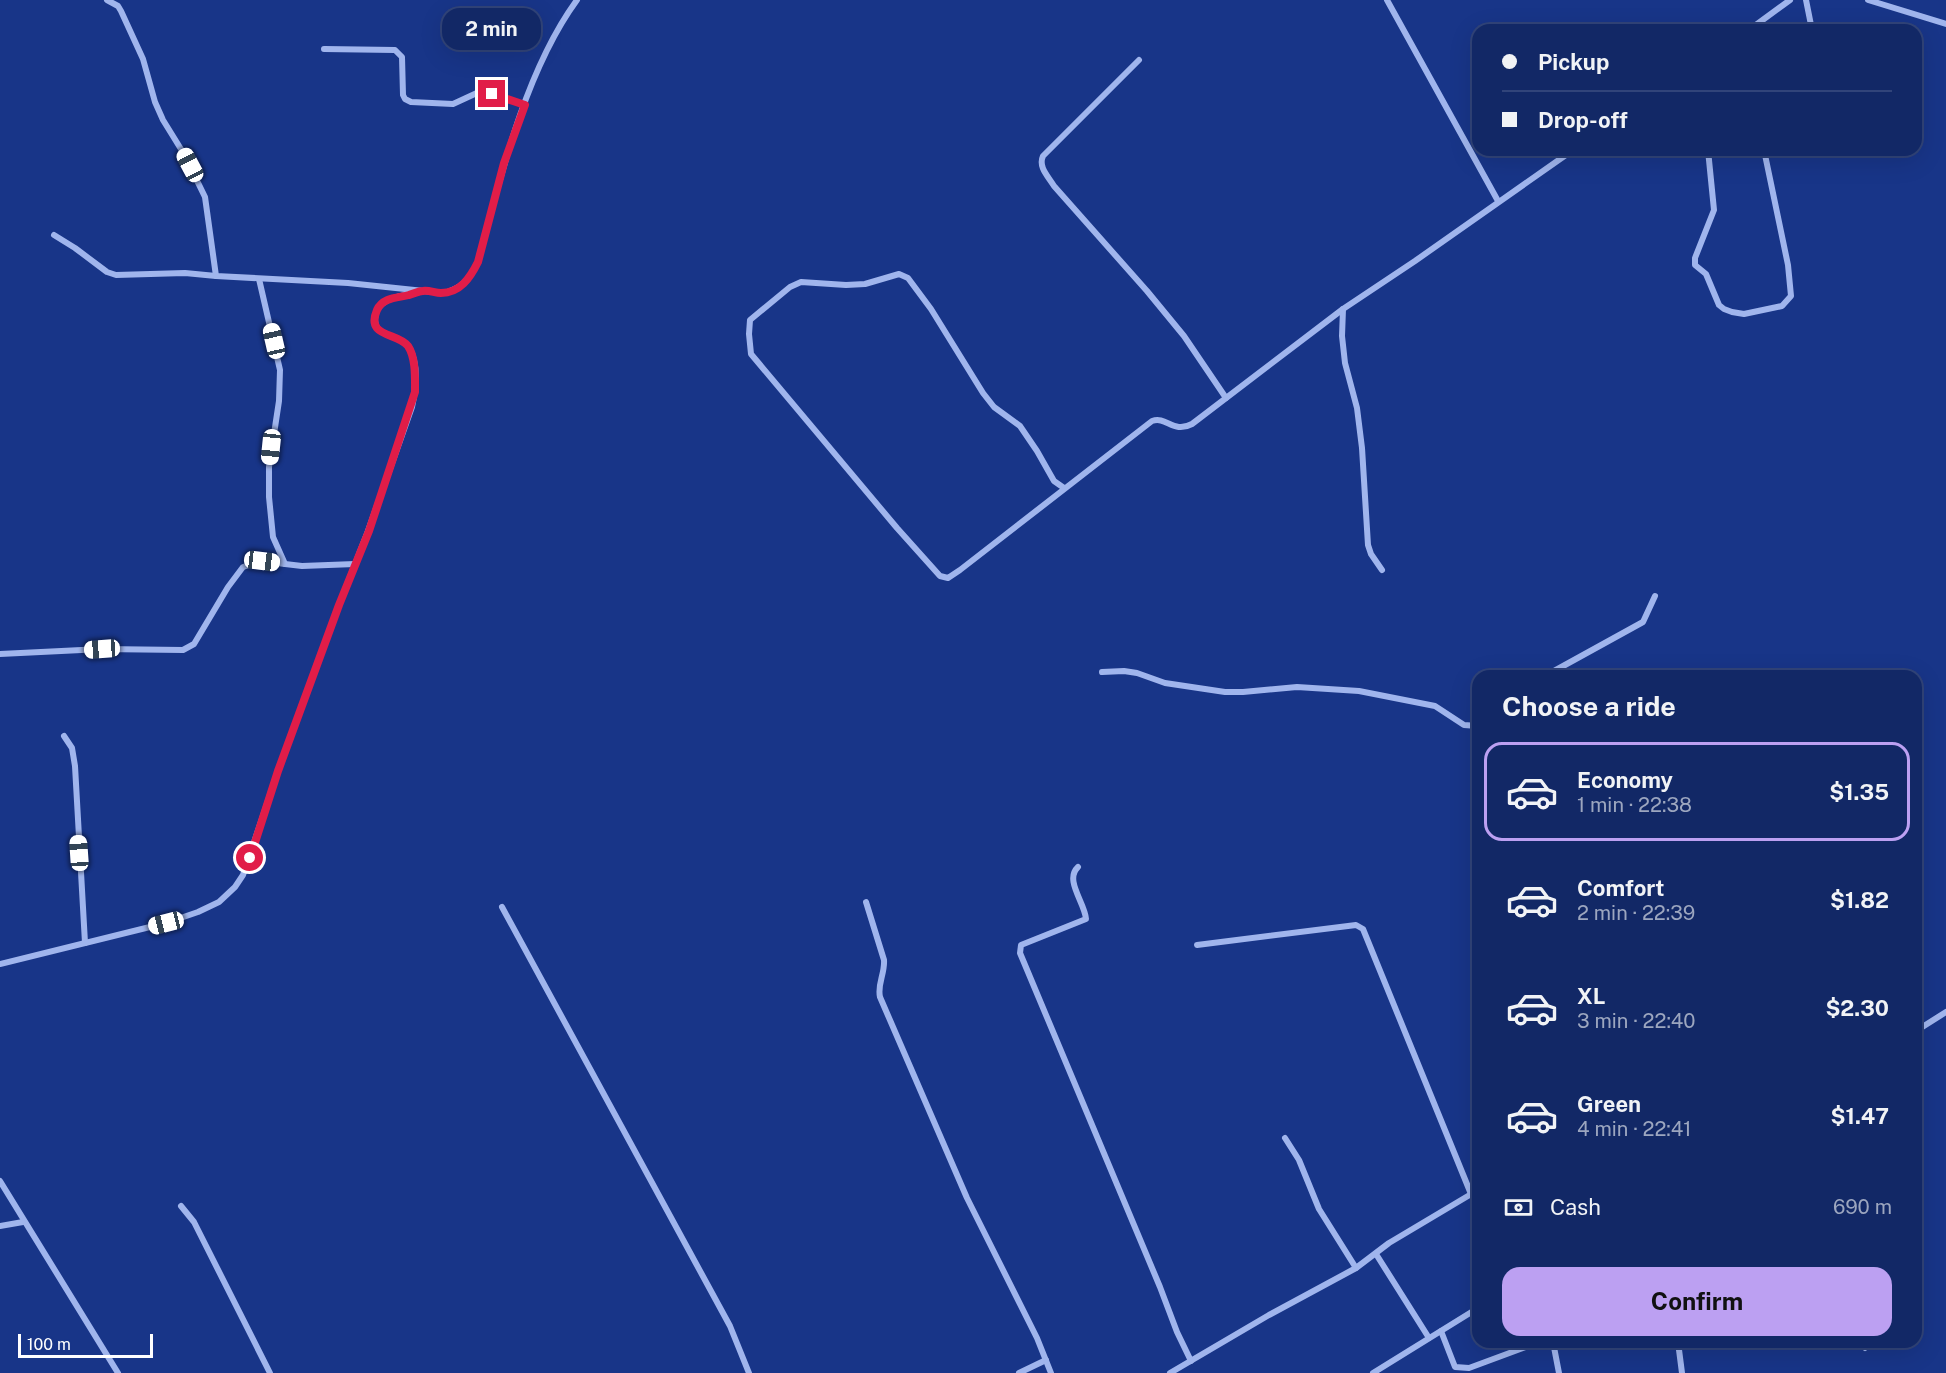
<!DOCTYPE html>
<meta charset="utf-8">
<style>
body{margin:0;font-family:"Public Sans",sans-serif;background:#1f346f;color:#f1f3f6;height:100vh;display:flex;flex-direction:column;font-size:22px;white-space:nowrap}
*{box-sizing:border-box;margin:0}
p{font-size:20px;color:#9ca6bf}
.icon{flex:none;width:33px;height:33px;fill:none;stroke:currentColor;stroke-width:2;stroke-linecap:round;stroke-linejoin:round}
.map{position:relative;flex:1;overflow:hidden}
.details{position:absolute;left:1472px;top:670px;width:450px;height:678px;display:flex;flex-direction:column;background:#122866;border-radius:18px;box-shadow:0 6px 24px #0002,0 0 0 2px #31447a}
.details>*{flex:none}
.guide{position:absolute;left:1472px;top:24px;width:450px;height:132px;border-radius:18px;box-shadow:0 6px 24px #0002,0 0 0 2px #31447a;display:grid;align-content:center;height:132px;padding:0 30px;background:#122866}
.scale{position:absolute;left:18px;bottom:15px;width:135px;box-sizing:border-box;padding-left:6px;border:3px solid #fff;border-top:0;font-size:16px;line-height:21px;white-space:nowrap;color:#fff;-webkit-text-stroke:4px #183588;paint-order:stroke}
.end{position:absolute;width:27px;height:27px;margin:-14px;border:8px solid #e11d48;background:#fff;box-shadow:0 0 0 3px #fff}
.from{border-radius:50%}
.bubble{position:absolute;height:42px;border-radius:18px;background:#122866;box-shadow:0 6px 24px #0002,0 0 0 2px #31447a;font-size:20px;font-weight:700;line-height:42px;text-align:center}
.car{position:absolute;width:18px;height:36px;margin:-18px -9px;border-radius:8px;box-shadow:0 0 4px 2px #0007;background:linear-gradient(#fff 24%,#345 0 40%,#fff 0 76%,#345 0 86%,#fff 0)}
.guide b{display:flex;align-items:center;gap:21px;height:57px;font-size:22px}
.guide b+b{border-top:2px solid #31447a}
.guide i{width:15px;height:15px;background:#f1f3f6}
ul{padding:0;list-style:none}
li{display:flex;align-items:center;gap:18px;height:99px;margin:0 12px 9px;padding:0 18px;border:3px solid transparent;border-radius:18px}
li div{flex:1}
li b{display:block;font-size:22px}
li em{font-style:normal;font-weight:700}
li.current{border-color:#bca0f2}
li>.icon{width:54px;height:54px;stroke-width:1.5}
h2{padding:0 30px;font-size:27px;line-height:72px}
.pay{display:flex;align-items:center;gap:15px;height:66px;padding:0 30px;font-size:22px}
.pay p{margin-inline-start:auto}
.action{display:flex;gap:12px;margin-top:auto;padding:12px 30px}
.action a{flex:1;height:69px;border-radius:18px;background:#bca0f2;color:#111;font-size:24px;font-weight:700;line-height:69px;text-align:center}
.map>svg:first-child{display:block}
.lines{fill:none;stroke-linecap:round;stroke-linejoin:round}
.minor{stroke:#a0b5ed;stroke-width:6}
.route{stroke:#e11d48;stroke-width:8}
</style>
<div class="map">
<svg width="1946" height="1373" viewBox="0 0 1946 1373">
<rect width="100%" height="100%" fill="#183588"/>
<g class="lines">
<g class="minor">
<path d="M107,0L118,6L121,11L143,59L155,102L163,120L184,154L205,197L216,276L348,283L443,293C461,289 470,279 478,262C500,178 525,71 577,0"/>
<path d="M1387,0L1498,201"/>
<path d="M1806,0L1812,30"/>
<path d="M1868,0L1946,24"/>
<path d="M1749,30L1790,0"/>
<path d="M324,49L395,50L402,57L403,95L405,99L411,102L453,104L479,92H485L525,105"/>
<path d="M1139,60L1043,156C1038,167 1048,176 1054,186L1147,291L1184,336L1226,398"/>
<path d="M1708,150L1714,210L1695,258V265L1706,274L1719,305L1724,309L1732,312L1744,314L1782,306L1791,296L1788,265L1764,150"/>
<path d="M54,235L75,248L107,272L116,275L185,273L216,276"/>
<path d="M259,279L280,370L279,401L269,467V497L273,537L285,564L302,566L355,564"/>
<path d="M1343,309L1342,336L1345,363L1357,408L1362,448L1368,545L1371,554L1382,570"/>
<path d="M1064,488L1054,481L1037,451L1020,426L994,407L983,393L931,309L908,278L899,274L865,284L846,285L801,282L790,287L750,320L749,334L751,354L897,528L940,576L948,578L960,570L1152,421C1167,416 1173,434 1192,424L1343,309L1415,261L1573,150"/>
<path d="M0,654L102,649L183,650L194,644L228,587L243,567L262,561L285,564"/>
<path d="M1102,672L1124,671L1137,673L1165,683L1225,692H1243L1297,687L1359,691L1435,706L1464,725L1478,726"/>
<path d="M1545,676L1643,622L1655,596"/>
<path d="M64,736L72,748L75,766L85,943"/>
<path d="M1078,867C1064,880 1085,903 1086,919L1021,945L1020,953L1160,1287L1177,1332L1191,1361"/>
<path d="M866,902L884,960C885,974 877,984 880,997L967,1198L1037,1338L1051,1373"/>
<path d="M502,907L730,1326L749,1373"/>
<path d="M1197,945L1356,925L1363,929L1471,1194"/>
<path d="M0,964L166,923L198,912L219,902L235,887L243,875L278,771L339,605L368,531L412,407C416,389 419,364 409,347C403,338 389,338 381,331C376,329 375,325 375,319C375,296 406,296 423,291"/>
<path d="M1916,1031L1946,1012"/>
<path d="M1285,1138L1299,1160L1319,1209L1356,1268"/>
<path d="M0,1181L118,1373"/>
<path d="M181,1206L194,1222L270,1373"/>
<path d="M0,1226L23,1222"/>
<path d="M1376,1254L1429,1338"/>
<path d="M1441,1331L1455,1367L1469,1368L1539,1342"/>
<path d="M1553,1342L1559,1373"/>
<path d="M1678,1342L1682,1373"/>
<path d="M1859,1342L1865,1348"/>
<path d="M1019,1373L1046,1360"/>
<path d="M1170,1373L1269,1315L1356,1268L1389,1243L1478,1190"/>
<path d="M1373,1373L1478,1308"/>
</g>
</g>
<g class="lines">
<path class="route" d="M250,858L278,771L339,605L369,531L415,392C415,378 416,358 408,346C398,332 365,338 377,310C383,297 398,298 409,295C414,294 418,291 423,291C429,290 435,293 441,293C460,293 470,278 478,262L504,163L525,105L492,94"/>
</g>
</svg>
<div class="scale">100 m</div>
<i class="end from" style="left:250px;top:858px"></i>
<i class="end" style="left:492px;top:94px"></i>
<div class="bubble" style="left:442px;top:8px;width:99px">2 min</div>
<i class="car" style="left:190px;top:165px;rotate:332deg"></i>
<i class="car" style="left:274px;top:341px;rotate:347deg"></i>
<i class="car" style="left:271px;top:447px;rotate:186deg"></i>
<i class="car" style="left:262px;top:561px;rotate:97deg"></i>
<i class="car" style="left:102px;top:649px;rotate:266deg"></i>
<i class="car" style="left:79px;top:853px;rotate:356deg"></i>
<i class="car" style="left:166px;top:923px;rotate:256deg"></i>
<div class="guide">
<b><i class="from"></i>Pickup</b>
<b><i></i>Drop-off</b>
</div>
<section class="details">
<h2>Choose a ride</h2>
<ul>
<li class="current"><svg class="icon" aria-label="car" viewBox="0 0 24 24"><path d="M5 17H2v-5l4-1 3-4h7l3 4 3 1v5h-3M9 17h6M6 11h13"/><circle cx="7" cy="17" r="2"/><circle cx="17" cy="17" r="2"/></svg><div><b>Economy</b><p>1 min · 22:38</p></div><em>$1.35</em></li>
<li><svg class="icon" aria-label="car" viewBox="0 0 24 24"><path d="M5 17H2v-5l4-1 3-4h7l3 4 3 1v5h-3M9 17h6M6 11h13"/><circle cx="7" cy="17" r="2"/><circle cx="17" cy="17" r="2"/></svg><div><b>Comfort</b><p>2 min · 22:39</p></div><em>$1.82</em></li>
<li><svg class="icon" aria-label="car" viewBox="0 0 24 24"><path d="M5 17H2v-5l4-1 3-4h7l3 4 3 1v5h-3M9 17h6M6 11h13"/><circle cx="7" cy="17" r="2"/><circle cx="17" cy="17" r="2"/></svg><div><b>XL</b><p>3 min · 22:40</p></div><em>$2.30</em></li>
<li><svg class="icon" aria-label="car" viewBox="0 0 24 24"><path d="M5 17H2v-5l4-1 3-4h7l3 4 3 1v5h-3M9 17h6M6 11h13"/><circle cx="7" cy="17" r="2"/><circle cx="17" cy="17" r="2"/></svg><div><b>Green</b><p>4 min · 22:41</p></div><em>$1.47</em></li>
</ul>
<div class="pay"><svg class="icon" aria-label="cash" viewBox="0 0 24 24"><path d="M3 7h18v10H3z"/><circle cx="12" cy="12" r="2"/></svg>Cash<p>690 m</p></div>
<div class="action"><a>Confirm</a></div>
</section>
</div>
